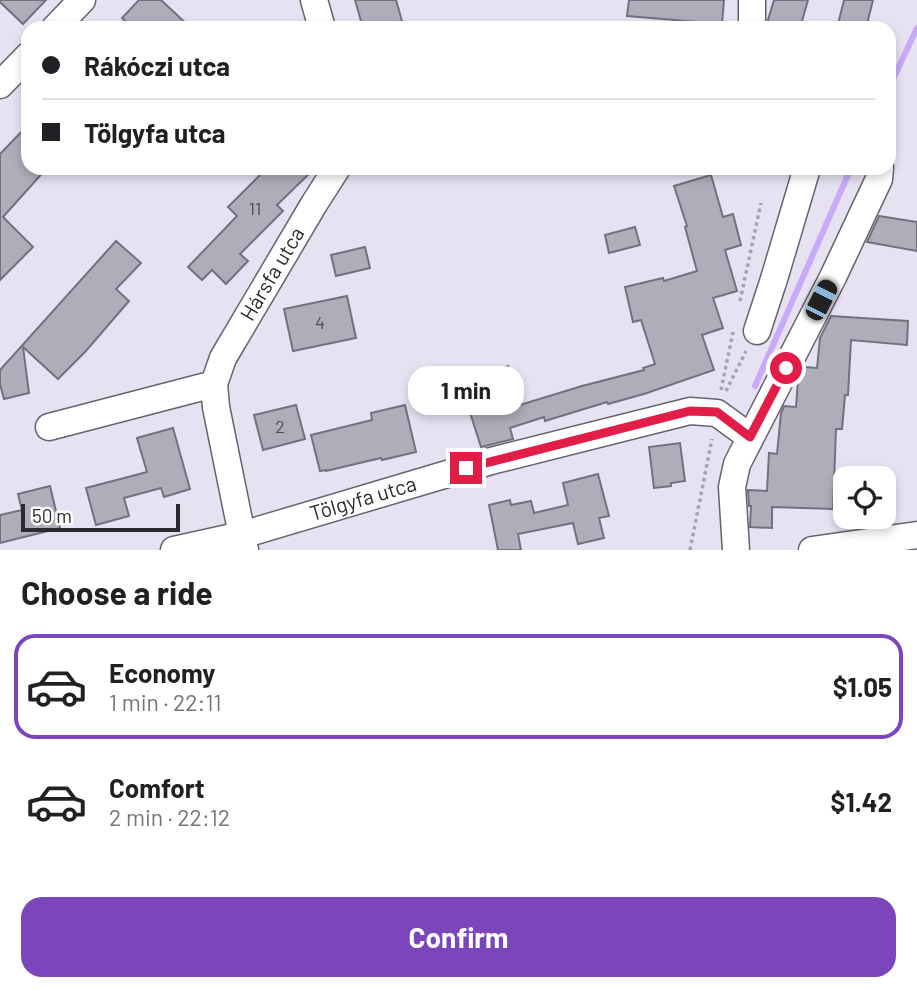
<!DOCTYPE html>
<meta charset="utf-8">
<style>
body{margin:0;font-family:Barlow,sans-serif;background:#f6f6f6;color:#202124;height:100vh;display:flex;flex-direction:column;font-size:26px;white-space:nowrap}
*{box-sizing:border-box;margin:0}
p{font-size:23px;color:#757577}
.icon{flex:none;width:38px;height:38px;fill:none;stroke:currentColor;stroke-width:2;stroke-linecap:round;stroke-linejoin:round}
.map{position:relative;height:550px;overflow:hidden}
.side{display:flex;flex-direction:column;background:#fff;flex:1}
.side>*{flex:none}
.top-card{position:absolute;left:21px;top:21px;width:875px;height:154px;border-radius:21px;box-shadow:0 4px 10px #0003;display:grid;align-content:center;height:154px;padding:0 21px;background:#fff}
.buttons{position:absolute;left:833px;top:466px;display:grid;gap:14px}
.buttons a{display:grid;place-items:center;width:63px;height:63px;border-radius:14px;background:#fff;box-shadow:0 4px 10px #0003;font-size:35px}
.scale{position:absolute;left:21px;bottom:18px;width:159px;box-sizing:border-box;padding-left:7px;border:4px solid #2c2a30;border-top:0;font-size:19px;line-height:24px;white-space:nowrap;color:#2c2a30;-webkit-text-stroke:5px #fff;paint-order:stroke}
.end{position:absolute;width:32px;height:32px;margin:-16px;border:9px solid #e11d48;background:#fff;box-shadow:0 0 0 4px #fff}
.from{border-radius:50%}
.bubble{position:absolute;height:49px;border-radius:21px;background:#fff;box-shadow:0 4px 10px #0003;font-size:23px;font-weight:700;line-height:49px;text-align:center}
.car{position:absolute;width:21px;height:42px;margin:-21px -10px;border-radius:9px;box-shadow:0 0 5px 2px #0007;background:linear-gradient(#222 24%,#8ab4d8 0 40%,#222 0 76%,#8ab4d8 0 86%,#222 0)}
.top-card b{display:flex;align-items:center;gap:24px;height:66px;font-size:26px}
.top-card b+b{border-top:2px solid #e0e0e0}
.top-card i{width:18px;height:18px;background:#202124}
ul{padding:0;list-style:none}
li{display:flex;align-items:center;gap:21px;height:105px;margin:0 14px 10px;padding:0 7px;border:4px solid transparent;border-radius:21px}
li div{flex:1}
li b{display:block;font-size:26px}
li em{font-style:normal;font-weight:700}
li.active{border-color:#7b45bc}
li>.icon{width:63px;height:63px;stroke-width:1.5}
h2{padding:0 21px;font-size:32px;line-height:84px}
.button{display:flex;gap:14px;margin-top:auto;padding:14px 21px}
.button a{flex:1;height:80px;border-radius:21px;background:#7b45bc;color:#fff;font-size:28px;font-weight:700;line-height:80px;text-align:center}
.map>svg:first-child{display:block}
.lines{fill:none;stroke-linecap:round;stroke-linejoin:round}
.stream{stroke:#c8aaf9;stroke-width:6}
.building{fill:#b0acba;stroke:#75707e;stroke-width:2}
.minor-casing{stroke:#676270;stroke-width:29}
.path{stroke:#a6a2ae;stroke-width:3.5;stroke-dasharray:3.5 3.5;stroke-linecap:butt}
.minor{stroke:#fff;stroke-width:26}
.route{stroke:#e11d48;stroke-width:9}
.labels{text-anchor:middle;stroke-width:6;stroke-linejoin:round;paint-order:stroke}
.number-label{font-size:18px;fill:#4d4a52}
.street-label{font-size:21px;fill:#2c2a30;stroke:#fff}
</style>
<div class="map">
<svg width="917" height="550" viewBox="0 0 917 550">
<rect width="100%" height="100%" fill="#e7e2f2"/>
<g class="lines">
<g class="stream">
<path d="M889,88L917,28"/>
<path d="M755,386L851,168"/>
</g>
</g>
<g class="building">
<path d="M0,0H46L23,24L0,2Z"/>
<path d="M139,0H161L191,28H132L122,18Z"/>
<path d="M355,0H396L404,28H363Z"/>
<path d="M629,0H724L722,24L627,16Z"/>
<path d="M774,0H808L800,28H768V20Z"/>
<path d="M844,0H873L866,28H837Z"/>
<path d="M28,125V168H47L3,217L33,247L0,280V154Z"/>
<path d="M267,168H315L277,205L283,211L240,254L248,261L226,284L212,270L202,280L188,267L237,216L228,207Z"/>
<path d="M711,175L723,217L733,214L741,245L725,250L737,291L713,298L723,328L702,335L714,370L644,394L608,404L607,402L545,421L544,417L510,428L513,439L481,447L460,381L508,366L520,405L582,386L644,370L643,368L655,364L641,320L633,322L625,287L663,278L664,281L697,271L685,227L687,226L674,186Z"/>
<path d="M879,216L917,222V251L867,242Z"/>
<path d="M635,227L640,245L609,253L605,235Z"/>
<path d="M116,241L141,263L116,289L129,301L85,352L58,379L23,347L29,393L4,399L0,384V370Z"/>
<path d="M365,247L370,268L336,276L331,255Z"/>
<path d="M347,296L356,338L293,351L284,309Z"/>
<path d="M831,316L908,321L907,345L851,340L848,395H845L842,429H836L833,509L772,507V528L750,527L751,506H749L748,490L767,491L769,453L777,454L781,413L784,406L796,407L798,380L805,367L817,368L820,338Z"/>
<path d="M296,405L305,439L263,450L254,415Z"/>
<path d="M405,405L416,452L382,460L381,458L326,471V470L320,471L311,435L372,420L371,413Z"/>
<path d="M173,428L190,489L164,497L161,488L124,498L129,516L96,525L86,488L147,472L137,438Z"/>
<path d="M680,443L685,481L671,483V486L654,488L649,447Z"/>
<path d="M598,474L609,516L599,518L604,538L578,544L573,523L518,534L521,550H498L489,505L510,500L511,505L531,501L534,513L568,505L563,483Z"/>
<path d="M50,486L60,528L0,543V515L22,510L18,494Z"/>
</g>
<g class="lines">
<defs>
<g id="minor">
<path d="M314,0L322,28"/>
<path d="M55,28L82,0"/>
<path d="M752,28V0"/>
<path d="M0,85L28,56"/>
<path d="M757,331L774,279L807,168"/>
<path d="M49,427L214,384"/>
<path id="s1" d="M174,550L242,535L491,461L690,411L717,413L750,437"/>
<path id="s2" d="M245,550L216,407L214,384L223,358L314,204L337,168"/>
<path d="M736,550L732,487L737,464L833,277L879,179L880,168"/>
<path d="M812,550L917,535"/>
</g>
</defs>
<use href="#minor" class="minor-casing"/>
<g class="path">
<path d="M740,301L761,203"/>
<path d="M721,390L733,332"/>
<path d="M726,391L746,351"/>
<path d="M690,550L712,439"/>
</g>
<use href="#minor" class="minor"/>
</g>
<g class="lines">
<path class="route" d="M466,468L690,411L717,412L750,437L786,368"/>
</g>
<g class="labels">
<g class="number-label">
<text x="255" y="215">11</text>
<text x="320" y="329">4</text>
<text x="280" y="433">2</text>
</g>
<g class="street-label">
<text dy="7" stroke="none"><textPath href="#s2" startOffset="294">Hársfa utca</textPath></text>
<text dy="7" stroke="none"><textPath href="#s1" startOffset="196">Tölgyfa utca</textPath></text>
</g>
</g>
</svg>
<div class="buttons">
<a><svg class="icon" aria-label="locate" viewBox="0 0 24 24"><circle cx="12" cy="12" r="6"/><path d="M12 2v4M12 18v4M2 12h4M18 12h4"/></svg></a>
</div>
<div class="scale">50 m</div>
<i class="end from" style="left:786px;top:368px"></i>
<i class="end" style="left:466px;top:468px"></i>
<div class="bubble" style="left:408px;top:366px;width:116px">1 min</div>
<i class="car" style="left:821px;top:300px;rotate:27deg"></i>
<div class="top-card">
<b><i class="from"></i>Rákóczi utca</b>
<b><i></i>Tölgyfa utca</b>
</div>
</div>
<section class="side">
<h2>Choose a ride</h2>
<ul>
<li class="active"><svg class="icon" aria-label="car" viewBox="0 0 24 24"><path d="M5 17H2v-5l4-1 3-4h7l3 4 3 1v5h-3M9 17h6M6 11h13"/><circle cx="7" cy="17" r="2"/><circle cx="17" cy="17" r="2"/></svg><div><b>Economy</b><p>1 min · 22:11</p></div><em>$1.05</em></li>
<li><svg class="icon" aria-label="car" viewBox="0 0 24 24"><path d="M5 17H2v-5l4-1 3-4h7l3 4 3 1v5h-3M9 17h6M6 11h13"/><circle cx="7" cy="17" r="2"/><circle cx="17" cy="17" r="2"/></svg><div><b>Comfort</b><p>2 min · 22:12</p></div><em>$1.42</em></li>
</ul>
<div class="button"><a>Confirm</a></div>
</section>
